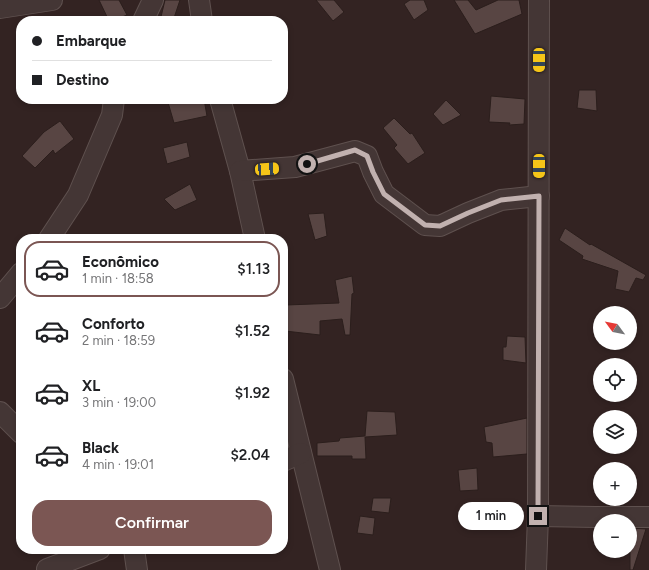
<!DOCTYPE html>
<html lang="pt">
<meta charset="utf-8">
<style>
body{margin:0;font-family:Figtree,sans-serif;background:#f6f6f6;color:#202124;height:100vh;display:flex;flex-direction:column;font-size:15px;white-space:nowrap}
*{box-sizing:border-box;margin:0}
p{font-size:13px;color:#757577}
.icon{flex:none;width:22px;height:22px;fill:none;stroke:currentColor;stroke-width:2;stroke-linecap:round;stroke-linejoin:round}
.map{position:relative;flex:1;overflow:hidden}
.drawer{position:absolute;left:16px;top:234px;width:272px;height:320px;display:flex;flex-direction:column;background:#fff;border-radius:16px;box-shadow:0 2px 6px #0003}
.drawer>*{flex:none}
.hud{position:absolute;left:16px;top:16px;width:272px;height:88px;border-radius:16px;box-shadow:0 2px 6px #0003;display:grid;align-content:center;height:88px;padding:0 16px;background:#fff}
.needle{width:26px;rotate:302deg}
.fabs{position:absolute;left:593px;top:306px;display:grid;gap:8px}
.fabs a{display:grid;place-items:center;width:44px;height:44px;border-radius:50%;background:#fff;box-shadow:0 2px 6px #0003;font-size:20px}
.end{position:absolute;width:18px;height:18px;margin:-9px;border:5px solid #c1b1af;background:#111;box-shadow:0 0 0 2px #111}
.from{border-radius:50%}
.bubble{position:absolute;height:28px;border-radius:14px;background:#fff;box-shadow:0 2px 6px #0003;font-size:13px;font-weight:600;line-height:28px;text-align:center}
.car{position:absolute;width:12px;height:24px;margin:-12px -6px;border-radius:5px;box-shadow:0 0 3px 1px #0007;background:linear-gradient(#f5c518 24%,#345 0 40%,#f5c518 0 76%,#345 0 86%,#f5c518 0)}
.hud b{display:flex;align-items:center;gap:14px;height:38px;font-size:15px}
.hud b+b{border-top:1px solid #e0e0e0}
.hud i{width:10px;height:10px;background:#202124}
ul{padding:7px 0 0;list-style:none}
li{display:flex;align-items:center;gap:12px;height:56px;margin:0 8px 6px;padding:0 8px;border:2px solid transparent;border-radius:16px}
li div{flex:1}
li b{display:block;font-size:15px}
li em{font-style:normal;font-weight:600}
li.on{border-color:#7b5653}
li>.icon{width:36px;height:36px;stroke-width:1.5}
.button{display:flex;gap:8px;margin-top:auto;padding:8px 16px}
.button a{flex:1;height:46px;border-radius:16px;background:#7b5653;color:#fff;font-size:16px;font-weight:600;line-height:46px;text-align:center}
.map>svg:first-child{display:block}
.building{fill:#584543;stroke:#2b1e1c}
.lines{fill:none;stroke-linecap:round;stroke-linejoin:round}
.minor-casing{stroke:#5f514f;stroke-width:22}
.minor{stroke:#443635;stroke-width:20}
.route{stroke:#c1b1af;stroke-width:5}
</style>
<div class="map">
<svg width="649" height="570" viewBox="0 0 649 570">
<rect width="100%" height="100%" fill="#332322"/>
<g class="building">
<path d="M99,0H119L127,15L112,21H109Z"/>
<path d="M165,0H180L173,21H160Z"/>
<path d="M316,0H334L344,12L333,21Z"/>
<path d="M410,0H424L428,10L414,20L404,4Z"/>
<path d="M454,0H468L476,10L498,0H519L522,14L475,34Z"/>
<path d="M579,90H596L597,111L577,108Z"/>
<path d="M491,96L525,99L524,124L509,125L510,123L489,122Z"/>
<path d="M167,99H204L207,116L174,123Z"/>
<path d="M446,100L461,115L443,125L433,114Z"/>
<path d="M394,118L410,134L412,133L425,153L408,164L394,148L397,145L383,128Z"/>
<path d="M60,121L74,139L55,154L53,150L35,168L22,156L44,132Z"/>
<path d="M187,142L190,157L167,164L163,148Z"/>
<path d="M190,184L197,200L175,210L164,199Z"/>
<path d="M324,213L327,236L315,240L308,214Z"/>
<path d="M565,228L590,245L591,244L646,275L643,280L636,278L629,292L615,289L618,271L582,259L583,256L559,240Z"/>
<path d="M352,276L354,293L352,294L350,335H345L342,319L320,321V335L285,331L286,305L339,303L335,280Z"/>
<path d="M507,336L525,337L526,363L503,360V347H506Z"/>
<path d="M367,411L395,412L397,435L365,437L366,459H352V456H317V443L339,441L340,438L365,436Z"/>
<path d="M527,418V454L493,457L492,443L486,442L484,427Z"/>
<path d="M477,468L478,490L460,491L458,470Z"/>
<path d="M373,498H391L389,513L371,511Z"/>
<path d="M360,516L375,518L373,535L357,533Z"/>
<path d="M630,528L646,529L633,570H630Z"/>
</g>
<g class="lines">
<defs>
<g id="minor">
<path d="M199,0L202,21"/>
<path d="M0,8L52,0"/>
<path d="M143,21L153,0"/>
<path d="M220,99L240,171L255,239"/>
<path d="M240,171L295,167L355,151L367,156L373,172L384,194L425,225L440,226L468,213L501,200L539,196"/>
<path d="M49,239L78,195L112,115L114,99"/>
<path d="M0,298L21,273"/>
<path d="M283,379L330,570"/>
<path d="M0,412L21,433"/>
<path d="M283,461L301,453"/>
<path d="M538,516L596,517H649"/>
<path d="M134,549L137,570"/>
<path d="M47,569L100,549"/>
<path d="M536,570L538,516L539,0"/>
</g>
</defs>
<use href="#minor" class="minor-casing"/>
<use href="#minor" class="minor"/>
</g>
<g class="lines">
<path class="route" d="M307,164L355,150L367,156L373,172L384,194L425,225L440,226L468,213L501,200L539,196L538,516"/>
</g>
</svg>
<div class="fabs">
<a><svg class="needle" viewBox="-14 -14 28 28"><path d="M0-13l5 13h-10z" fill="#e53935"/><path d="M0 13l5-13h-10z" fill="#757577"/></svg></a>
<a><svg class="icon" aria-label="locate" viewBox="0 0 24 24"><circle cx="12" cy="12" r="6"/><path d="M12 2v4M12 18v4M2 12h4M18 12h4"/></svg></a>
<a><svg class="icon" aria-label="layers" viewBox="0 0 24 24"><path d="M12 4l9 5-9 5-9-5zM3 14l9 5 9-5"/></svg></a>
<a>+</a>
<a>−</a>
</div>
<i class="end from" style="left:307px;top:164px"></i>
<i class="end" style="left:538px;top:516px"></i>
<div class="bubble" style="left:458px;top:502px;width:66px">1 min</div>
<i class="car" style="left:539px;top:60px;rotate:180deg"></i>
<i class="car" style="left:539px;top:166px;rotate:180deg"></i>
<i class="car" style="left:267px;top:169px;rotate:86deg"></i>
<div class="hud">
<b><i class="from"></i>Embarque</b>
<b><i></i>Destino</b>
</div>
<section class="drawer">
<ul>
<li class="on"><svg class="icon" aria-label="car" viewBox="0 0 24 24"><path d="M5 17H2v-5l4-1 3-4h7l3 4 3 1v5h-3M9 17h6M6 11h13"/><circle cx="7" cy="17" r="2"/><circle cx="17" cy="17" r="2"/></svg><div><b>Econômico</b><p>1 min · 18:58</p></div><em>$1.13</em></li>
<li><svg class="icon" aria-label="car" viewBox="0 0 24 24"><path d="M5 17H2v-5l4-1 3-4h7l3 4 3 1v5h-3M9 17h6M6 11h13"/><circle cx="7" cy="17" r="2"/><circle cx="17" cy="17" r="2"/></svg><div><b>Conforto</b><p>2 min · 18:59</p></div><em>$1.52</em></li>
<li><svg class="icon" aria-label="car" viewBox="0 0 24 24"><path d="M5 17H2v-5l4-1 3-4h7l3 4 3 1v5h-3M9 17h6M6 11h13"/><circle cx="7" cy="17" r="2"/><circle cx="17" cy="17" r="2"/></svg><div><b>XL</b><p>3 min · 19:00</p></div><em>$1.92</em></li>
<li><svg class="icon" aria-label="car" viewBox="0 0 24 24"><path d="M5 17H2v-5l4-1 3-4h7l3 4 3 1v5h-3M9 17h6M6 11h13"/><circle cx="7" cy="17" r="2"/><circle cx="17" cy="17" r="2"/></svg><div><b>Black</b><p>4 min · 19:01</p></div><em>$2.04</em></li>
</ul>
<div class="button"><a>Confirmar</a></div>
</section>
</div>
